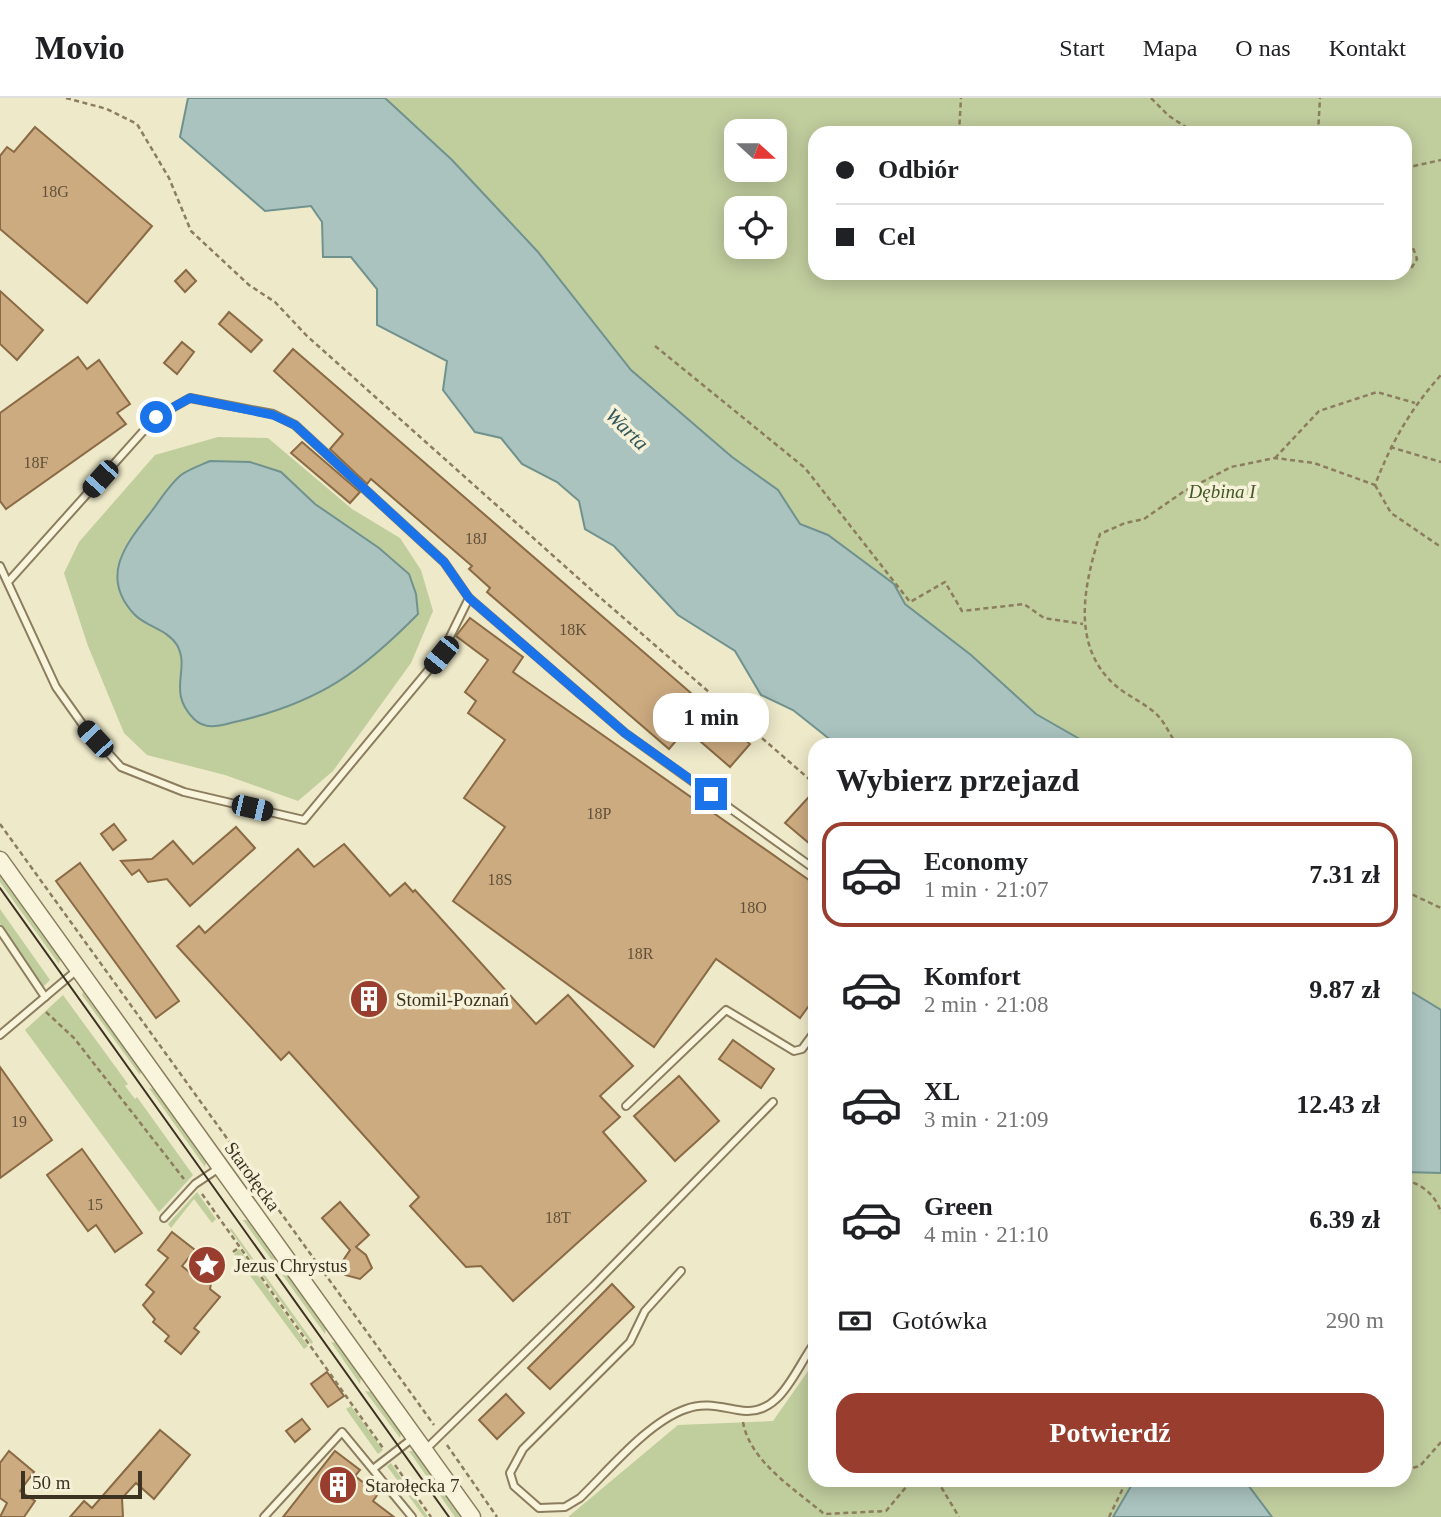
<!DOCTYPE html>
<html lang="pl">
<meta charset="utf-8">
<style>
body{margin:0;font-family:Georgia,serif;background:#f6f6f6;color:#202124;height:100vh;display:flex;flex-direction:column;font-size:26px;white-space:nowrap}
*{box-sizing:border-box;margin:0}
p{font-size:23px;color:#757577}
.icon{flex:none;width:38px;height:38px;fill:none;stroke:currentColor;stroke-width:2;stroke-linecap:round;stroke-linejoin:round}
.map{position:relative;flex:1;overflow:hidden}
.sheet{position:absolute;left:808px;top:640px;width:604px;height:749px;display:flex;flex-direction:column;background:#fff;border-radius:21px;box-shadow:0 4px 18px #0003}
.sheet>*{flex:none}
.hud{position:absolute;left:808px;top:28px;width:604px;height:154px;border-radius:21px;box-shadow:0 4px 18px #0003;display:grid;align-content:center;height:154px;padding:0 28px;background:#fff}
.needle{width:46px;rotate:111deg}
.tools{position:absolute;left:724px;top:21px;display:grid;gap:14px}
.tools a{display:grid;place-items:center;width:63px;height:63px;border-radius:14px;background:#fff;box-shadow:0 4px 18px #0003;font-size:35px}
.scale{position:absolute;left:21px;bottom:18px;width:121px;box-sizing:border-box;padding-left:7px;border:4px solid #3c3221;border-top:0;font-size:19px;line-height:24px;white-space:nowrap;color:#3c3221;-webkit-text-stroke:5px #f6f2d9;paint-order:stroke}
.end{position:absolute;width:32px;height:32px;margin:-16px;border:9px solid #1a73e8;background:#fff;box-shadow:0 0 0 4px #fff}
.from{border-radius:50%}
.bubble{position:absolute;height:49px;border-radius:21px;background:#fff;box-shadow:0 4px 18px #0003;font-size:23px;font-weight:700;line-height:49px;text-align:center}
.car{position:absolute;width:21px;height:42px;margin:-21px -10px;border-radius:9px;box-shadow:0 0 5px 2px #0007;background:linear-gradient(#222 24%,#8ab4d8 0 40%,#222 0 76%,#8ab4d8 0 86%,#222 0)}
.hud b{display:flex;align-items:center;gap:24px;height:66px;font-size:26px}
.hud b+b{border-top:2px solid #e0e0e0}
.hud i{width:18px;height:18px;background:#202124}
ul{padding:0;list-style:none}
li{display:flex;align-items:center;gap:21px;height:105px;margin:0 14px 10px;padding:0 14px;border:4px solid transparent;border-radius:21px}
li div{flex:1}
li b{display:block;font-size:26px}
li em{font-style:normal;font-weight:700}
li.active{border-color:#993e2e}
li>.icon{width:63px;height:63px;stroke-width:1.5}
h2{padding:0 28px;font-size:32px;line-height:84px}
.pay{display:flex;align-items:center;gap:18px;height:77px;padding:0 28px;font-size:26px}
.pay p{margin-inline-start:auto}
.cta{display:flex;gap:14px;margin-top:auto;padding:14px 28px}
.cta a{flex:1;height:80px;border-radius:21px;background:#993e2e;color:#fff;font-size:28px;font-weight:700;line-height:80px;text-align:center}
header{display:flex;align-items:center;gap:42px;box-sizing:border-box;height:98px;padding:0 35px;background:#fff;border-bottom:2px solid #e0e0e0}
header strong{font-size:33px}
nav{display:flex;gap:38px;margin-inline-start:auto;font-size:24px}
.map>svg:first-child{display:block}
.green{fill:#c0cd9d;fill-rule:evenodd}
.water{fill:#aac3bf;stroke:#70928e;stroke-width:2}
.building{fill:#ccab80;stroke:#8a6a44;stroke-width:2}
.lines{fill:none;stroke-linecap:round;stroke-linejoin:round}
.service-casing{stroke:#8b7d5e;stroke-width:10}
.tertiary-casing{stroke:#8b7d5e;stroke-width:19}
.path{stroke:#8b7d5e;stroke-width:2.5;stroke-dasharray:5 3.5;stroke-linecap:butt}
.service{stroke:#f9f5dd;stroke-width:6}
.tertiary{stroke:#f9f5dd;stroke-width:16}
.tram{stroke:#3c3221;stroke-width:2}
.route{stroke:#1a73e8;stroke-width:9}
.labels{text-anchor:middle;stroke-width:7;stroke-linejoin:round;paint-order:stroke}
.number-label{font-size:16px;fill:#605039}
.park-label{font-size:19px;font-style:italic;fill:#445828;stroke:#f6f2d9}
.poi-label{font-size:19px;fill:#3c3221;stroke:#f6f2d9;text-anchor:start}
.street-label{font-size:19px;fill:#3c3221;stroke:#f6f2d9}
.water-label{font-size:21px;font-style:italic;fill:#31575b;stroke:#f6f2d9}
</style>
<header>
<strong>Movio</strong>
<nav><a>Start</a><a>Mapa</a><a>O nas</a><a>Kontakt</a></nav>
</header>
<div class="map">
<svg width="1441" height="1419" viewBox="0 0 1441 1419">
<rect width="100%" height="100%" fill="#eee9c9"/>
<g class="green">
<path d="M385,0H1441V912L1405,890V648L1090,647L1036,616L971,557L905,506L894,486L828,437L800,426L778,392L732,359L631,272L538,154L452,62ZM737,33H775V72H737ZM816,35H1405V175H816ZM737,110H775V149H737Z"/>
<path d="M218,339L268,340L352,411L400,440L421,472L433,513L411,565L333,673L298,703L225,677L147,657L124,635L88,548L64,475L79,444L155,357Z"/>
<path d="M0,778L60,861L59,866L0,784Z"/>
<path d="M0,811L50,882L43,889L0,826Z"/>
<path d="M83,894L141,973L140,977L82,897Z"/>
<path d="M63,897L128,986L125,988L135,1001L137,999L193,1077L159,1114L25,932Z"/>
<path d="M149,990L153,991L206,1064L205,1069Z"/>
<path d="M1405,1074L1441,1075V1419H1272L1245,1383L1405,1382Z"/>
<path d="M197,1094L216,1121L212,1125L194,1101L171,1130L168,1126Z"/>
<path d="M243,1122H247L326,1231L325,1236Z"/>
<path d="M231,1130L313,1244L311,1246L230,1132Z"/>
<path d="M239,1151L308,1248L304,1251L234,1156Z"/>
<path d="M331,1244L336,1245L361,1280L360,1286Z"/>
<path d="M815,1263L816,1382L1134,1383L1113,1419H568L678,1327L773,1323Z"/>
<path d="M365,1293L371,1294L401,1335L400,1340Z"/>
<path d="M351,1308L383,1352L378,1356L346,1311Z"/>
<path d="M409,1353H414L461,1419H455Z"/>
<path d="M391,1365L428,1419H424L387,1368Z"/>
</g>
<g class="water">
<path d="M188,0H385L452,62L538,154L631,272L732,359L778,392L800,426L828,437L894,486L905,506L971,557L1036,616L1090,647H837L793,612L761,597L735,553L678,517L614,448L585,431L579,403L557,384L522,366L501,340L475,334L443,292L447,263L377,227V191L351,159H323L322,124L311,108L265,113L180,39Z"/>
<path d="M210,363L250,364L281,374L315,406L379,450L409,476L416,496L418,516C361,574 319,604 239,623C224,626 207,634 194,621C166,593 191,572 177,547C167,531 146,529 134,516C99,478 126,446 151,414C160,402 170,386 181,377C189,371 201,367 210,363Z"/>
<path d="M1405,890L1441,912V1075L1405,1074Z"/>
<path d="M1134,1383H1245L1272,1419H1113Z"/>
</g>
<g class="building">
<path d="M35,29L152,128L87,205L0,131V58L7,49L14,54Z"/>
<path d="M186,172L196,183L185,194L175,183Z"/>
<path d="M0,193L43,232L17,262L0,246Z"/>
<path d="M229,214L262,242L251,254L219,226Z"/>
<path d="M182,244L194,254L177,276L164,265Z"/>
<path d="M293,251L750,646L730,669L686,631L669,651L487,494L490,490L469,471L472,468L371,381L367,386L330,351L343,336L274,273Z"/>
<path d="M78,259L87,271L99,262L130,306L117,315L126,326L6,411L0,403V315Z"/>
<path d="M302,344L360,394L350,405L291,355Z"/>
<path d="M470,520L523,559L513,574L816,787V898L800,920L716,861L654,949L453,803L505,729L464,700L505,642L468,615L476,603L465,594L488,562L456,538Z"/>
<path d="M816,691V751L785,725Z"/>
<path d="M114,726L126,742L113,752L101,736Z"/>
<path d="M236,729L255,750L190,808L167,781L148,784L139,772L132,777L121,763L152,761L173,743L193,766Z"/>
<path d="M344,746L390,798L405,785L413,794L415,792L536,926L568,897L633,968L600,998L620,1019L603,1034L646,1083L513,1203L481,1168L466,1169L410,1108L419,1099L289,954L281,962L177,848L199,828L205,835L298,751L314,769Z"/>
<path d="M80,765L179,903L156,920L56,783Z"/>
<path d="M733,942L774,971L761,990L719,961Z"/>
<path d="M0,969L52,1042L0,1080Z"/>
<path d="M679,978L719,1023L675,1063L634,1018Z"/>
<path d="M82,1051L142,1135L115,1154L96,1127L88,1133L47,1077Z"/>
<path d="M340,1104L369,1137L356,1149L366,1157L372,1170L360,1181L345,1177L342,1164L350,1152L322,1120Z"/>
<path d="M172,1134L195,1152L182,1168L200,1183L212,1179L210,1191L220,1199L194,1230L199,1234L181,1256L165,1243L169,1238L153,1224L155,1221L143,1207L154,1194L146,1187L168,1160L158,1152Z"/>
<path d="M612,1186L634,1209L550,1291L528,1270Z"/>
<path d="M327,1274L344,1298L328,1309L311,1286Z"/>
<path d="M506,1296L524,1315L497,1341L479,1322Z"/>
<path d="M302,1321L310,1331L295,1344L286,1333Z"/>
<path d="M160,1332L190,1357L154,1401L136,1385L122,1400L123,1419H70L84,1403L92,1410Z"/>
<path d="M9,1353L34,1374L20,1393L35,1403L24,1419H0L7,1405L0,1400V1365Z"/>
<path d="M335,1353L360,1372L355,1378L378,1396L373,1403L394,1419H283Z"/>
</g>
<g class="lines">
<defs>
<g id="service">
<path d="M0,468L56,589L83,627L121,669L184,694L304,722L441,557L469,500"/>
<path d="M8,484L156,319L190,300L273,316L295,327L444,464L469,500L625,635L816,772"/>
<path d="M0,832L45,899"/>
<path d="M0,937L77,872"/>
<path d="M626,1008L726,912L794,953L802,951L816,932"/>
<path d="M164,1120L195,1086L219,1070"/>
<path d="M681,1173L645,1213L630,1244L523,1351L510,1375L514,1388L539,1410L565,1409L580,1400C609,1372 648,1324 686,1311C704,1304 720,1309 738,1312C781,1321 795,1270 816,1243"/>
<path d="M425,1352L593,1188L773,1004"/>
<path d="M373,1371L413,1340"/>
<path d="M264,1419L342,1334L412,1419"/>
</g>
<path id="tertiary" d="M0,762L472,1419"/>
</defs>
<use href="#service" class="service-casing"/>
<use href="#tertiary" class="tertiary-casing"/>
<g class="path">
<path d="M66,0L107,11L137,26L169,80L191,133L249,187L275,204L307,238L596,496L816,687"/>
<path d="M1151,0L1169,18L1195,35"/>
<path d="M959,35L961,0"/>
<path d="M1318,35L1320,0"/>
<path d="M1405,70L1441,62"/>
<path d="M1405,148L1413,150L1417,161L1412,169L1405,170"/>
<path d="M655,248L805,370L910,504L945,484L962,513L1024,506L1044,520L1083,526"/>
<path d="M1390,349L1441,364"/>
<path d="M1275,360L1319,313L1377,294L1415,305"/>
<path d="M1375,387L1391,415L1441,449"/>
<path d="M1178,648C1171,639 1167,629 1160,620C1149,607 1129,599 1116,588C1070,548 1084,487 1100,436L1125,425L1144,421L1183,394L1231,369L1275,360L1314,365L1375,387C1391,345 1411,310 1441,277"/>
<path d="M0,726L434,1327"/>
<path d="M1405,793L1441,810"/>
<path d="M46,914L74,940L184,1081"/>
<path d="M1405,1082C1422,1086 1436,1097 1441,1115"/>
<path d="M202,1096L383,1350"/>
<path d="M233,1154L240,1149"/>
<path d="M743,1324C750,1364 795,1391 824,1416L886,1413L912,1382"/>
<path d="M447,1347L497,1419"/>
<path d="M395,1367L431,1419"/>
<path d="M1405,1372L1420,1368L1441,1344"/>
<path d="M937,1382L959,1419"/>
<path d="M1109,1419L1127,1382"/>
</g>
<use href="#service" class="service"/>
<use href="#tertiary" class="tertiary"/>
<path class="tram" d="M0,790L449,1419"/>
</g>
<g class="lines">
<path class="route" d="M156,319L190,300L273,317L295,327L444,464L469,500L625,635L711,696"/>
</g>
<defs>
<symbol id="building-disc" viewBox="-11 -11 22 22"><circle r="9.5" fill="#993e2e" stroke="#f6f2d9"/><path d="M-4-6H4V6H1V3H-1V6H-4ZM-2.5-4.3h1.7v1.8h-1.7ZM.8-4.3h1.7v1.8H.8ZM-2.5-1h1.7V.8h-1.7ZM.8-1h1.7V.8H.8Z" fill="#fff"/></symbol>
<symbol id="sight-disc" viewBox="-11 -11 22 22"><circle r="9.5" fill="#993e2e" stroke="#f6f2d9"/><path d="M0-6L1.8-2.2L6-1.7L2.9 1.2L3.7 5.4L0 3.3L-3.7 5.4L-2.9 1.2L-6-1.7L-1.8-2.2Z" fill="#fff"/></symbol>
</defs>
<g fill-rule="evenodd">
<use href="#building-disc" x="347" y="879" width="44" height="44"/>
<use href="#sight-disc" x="185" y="1145" width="44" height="44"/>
<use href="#building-disc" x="316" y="1365" width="44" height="44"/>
</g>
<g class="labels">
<g class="number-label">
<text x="55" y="99">18G</text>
<text x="36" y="370">18F</text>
<text x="476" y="446">18J</text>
<text x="573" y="537">18K</text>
<text x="599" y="721">18P</text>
<text x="500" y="787">18S</text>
<text x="753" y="815">18O</text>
<text x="640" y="861">18R</text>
<text x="19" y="1029">19</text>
<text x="95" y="1112">15</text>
<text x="558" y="1125">18T</text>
</g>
<g class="park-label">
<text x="1222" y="400">Dębina I</text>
</g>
<g class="poi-label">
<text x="396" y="908">Stomil-Poznań</text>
<text x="234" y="1174">Jezus Chrystus</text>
<text x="365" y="1394">Starołęcka 7</text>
</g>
<g class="street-label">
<text transform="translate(253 1078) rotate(54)" y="7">Starołęcka</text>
</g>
<g class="water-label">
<text transform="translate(627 331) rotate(44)" y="7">Warta</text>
</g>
</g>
</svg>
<div class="tools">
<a><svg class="needle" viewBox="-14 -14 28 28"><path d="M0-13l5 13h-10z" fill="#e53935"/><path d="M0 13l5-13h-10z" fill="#757577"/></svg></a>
<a><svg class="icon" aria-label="locate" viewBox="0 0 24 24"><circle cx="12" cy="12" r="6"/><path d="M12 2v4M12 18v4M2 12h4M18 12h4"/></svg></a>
</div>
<div class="scale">50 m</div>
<i class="end from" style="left:156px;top:319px"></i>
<i class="end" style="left:711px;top:696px"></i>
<div class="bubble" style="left:653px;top:595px;width:116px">1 min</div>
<i class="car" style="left:100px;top:381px;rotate:222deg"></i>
<i class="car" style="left:441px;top:557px;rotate:219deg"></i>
<i class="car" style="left:95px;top:641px;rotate:317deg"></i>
<i class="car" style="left:252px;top:710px;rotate:103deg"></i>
<div class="hud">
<b><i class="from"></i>Odbiór</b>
<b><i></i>Cel</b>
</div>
<section class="sheet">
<h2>Wybierz przejazd</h2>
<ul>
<li class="active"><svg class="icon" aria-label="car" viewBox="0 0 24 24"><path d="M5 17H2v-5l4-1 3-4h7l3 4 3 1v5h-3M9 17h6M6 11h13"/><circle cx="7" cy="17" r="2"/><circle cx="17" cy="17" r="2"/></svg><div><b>Economy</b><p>1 min · 21:07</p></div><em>7.31 zł</em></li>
<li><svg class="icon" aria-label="car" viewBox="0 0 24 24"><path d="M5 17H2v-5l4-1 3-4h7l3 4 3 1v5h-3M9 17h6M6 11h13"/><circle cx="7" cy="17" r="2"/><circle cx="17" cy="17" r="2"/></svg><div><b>Komfort</b><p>2 min · 21:08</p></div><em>9.87 zł</em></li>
<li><svg class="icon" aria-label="car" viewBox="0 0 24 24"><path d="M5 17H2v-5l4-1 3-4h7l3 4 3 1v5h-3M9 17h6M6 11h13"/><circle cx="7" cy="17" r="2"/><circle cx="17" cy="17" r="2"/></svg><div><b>XL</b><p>3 min · 21:09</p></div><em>12.43 zł</em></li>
<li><svg class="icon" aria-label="car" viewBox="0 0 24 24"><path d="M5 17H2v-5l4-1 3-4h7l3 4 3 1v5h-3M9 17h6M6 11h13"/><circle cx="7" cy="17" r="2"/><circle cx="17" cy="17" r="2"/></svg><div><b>Green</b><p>4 min · 21:10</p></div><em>6.39 zł</em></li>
</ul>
<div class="pay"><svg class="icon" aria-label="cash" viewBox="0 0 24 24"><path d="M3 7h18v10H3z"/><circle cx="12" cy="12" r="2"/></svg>Gotówka<p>290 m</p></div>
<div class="cta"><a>Potwierdź</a></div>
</section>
</div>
